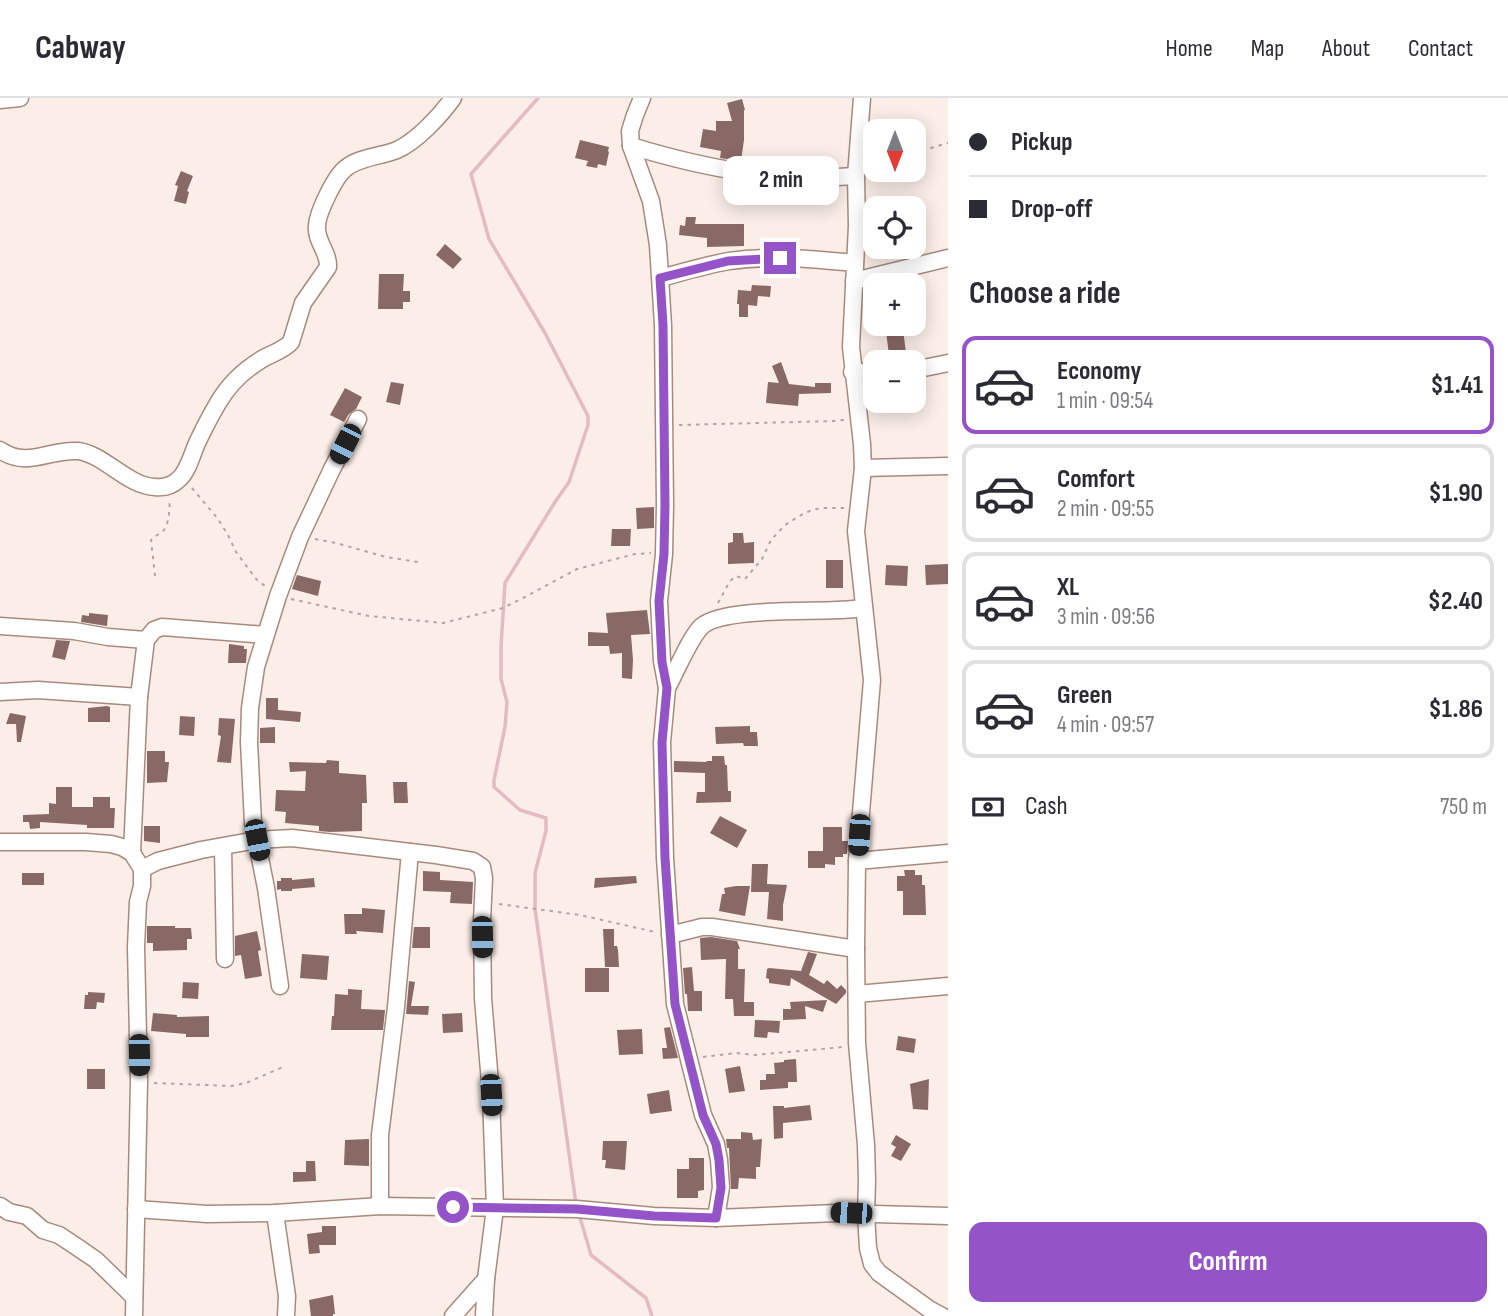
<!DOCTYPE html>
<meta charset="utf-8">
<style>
body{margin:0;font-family:"Sofia Sans Condensed",sans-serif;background:#f2f2f3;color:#2b2b33;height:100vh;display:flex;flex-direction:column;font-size:26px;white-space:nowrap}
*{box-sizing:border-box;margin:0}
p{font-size:23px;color:#7c7c81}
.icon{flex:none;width:38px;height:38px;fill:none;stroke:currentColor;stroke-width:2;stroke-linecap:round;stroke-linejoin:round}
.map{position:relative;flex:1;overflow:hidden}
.drawer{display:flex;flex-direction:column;background:#fff;width:560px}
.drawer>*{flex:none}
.guide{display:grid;align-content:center;height:154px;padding:0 21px;background:#fff}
.needle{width:46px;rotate:180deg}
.tools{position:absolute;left:863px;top:21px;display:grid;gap:14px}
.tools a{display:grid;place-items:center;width:63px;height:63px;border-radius:14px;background:#fff;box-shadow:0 4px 18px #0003;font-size:35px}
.end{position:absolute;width:32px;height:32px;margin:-16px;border:9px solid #9553c8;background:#fff;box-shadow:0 0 0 4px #fff}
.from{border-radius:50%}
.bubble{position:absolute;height:49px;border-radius:14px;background:#fff;box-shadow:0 4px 18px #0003;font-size:23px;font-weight:700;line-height:49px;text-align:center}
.car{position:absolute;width:21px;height:42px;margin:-21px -10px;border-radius:9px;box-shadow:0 0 5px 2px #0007;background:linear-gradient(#222 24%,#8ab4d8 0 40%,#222 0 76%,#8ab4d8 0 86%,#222 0)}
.guide b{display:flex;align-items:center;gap:24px;height:66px;font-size:26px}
.guide b+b{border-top:2px solid #e1e1e2}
.guide i{width:18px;height:18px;background:#2b2b33}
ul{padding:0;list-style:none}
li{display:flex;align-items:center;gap:21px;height:98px;margin:0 14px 10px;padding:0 7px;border:4px solid #e1e1e2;border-radius:14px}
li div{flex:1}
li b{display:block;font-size:26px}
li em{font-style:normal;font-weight:700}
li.selected{border-color:#9553c8}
li>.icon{width:63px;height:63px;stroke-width:1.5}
h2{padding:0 21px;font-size:32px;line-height:84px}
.pay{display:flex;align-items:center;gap:18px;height:77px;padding:0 21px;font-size:26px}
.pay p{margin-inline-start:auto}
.action{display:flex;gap:14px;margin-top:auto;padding:14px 21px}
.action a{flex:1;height:80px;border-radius:14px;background:#9553c8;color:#fff;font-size:28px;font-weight:700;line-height:80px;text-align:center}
header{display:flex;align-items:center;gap:42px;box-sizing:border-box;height:98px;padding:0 35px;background:#fff;border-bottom:2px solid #e1e1e2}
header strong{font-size:33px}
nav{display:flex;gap:38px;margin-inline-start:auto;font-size:24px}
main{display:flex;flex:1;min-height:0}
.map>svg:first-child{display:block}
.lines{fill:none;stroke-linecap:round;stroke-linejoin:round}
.stream{stroke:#e4bbc3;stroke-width:3.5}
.building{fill:#896966}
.minor-casing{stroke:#a88a7d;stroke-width:19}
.path{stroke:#b3a6a0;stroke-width:2;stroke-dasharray:3.5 5;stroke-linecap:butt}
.minor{stroke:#fff;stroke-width:16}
.route{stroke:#9553c8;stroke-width:9}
</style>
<header>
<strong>Cabway</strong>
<nav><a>Home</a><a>Map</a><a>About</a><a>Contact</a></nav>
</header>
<main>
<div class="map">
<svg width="948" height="1218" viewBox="0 0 948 1218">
<rect width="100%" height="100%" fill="#fbeee8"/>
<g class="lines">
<g class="stream">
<path d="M538,0L471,76L489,141L545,235L588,318V327L569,384L555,404L505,485L501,548V581L507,604L505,629L494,682V689L520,712L546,720V733L535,775V811L576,1106"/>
<path d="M579,1116L591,1157L646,1200L652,1218"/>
</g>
</g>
<g class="building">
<path d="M742,1L745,12H744V42L741,63L720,60L721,53L700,49L703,31L716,33V23H732L727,5Z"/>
<path d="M580,42L609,49L608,53L609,54L606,68L598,66L597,70L586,68L588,63L575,60Z"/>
<path d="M181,73L193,78L187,93L189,94L186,106L174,103L178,88L175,87Z"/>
<path d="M686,119H696L695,126H744V148L707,149V140L679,137L680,127L685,128Z"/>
<path d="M445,146L462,161L453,171L436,157Z"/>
<path d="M379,176H404L403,193H410V204H403V211H378Z"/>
<path d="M752,187L771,188L770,199L758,198L757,208L748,207V219H739V206H737L738,192L751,193Z"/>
<path d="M903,231L906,255L889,257L886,233Z"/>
<path d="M781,264L789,286L815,289V285H831V295L799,296L798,308L766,305L768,284L779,285L772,268Z"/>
<path d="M391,284L404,286L400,307L386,304Z"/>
<path d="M345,290L362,299L356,311L349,316L344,324L330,317Z"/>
<path d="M654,409V430L637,431L636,410Z"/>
<path d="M612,431H631L630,448H611Z"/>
<path d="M733,435H743L744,445L754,444V465L728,466V445L733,444Z"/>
<rect x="826" y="462" width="17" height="28"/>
<path d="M948,466V486L926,487L925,467Z"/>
<path d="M886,467L908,468L907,488L885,487Z"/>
<path d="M297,477L321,483L318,498L292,491Z"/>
<path d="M647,512L650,536L631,537L633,562L632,581L622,580V555L610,556L609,548H588V534L608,535L606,515Z"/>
<path d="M89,515L108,517L107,528L81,524L82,517L89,518Z"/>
<path d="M56,542L70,543L65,562L52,559Z"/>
<path d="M229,546L244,548V551H247L246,565H228Z"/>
<path d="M266,600H278V612L301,614L300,624L266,621Z"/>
<path d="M107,608L110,609V624H88V610Z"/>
<path d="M10,615L26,618L21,644H17L16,626H6Z"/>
<path d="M180,618L195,619L194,638L179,637Z"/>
<path d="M219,620L235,621L231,665L217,664L221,638L218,637Z"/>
<path d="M750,628V634H757L758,648H744L743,645L716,646L715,629Z"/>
<path d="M275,629V645H260V630Z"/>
<path d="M147,653H165V664H169L167,684L147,685Z"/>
<path d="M712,658H724L725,667H727L728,693H731V704L696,705L697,694H705V675L674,674V663L707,664L706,663H712Z"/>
<path d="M327,662L339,663V675L366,677L367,705H362V733L330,734L319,733V728L285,725L286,714L275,713L276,692L305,693L306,673L290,674L289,664L326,665Z"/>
<path d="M393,684H407L408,705H394Z"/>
<path d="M56,689H72V709H93V699H110V710H115L114,730H87V727L40,724V730L30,731L29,724H23V717L49,716V705L56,706Z"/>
<path d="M720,718L747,732L737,750L710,735Z"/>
<path d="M144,728H160V745L144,743Z"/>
<path d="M823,729H842V743H848L847,756H843V759H835V767L825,766V770H808V753H823Z"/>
<path d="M752,766H768L767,786L787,787L783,807V823L767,821L769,794H751Z"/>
<path d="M904,772H915V777H922V787H925L926,817H903V793H897V778H905Z"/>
<path d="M423,773L440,774V782L473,784L472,806L450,805L451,794L423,793Z"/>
<rect x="22" y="775" width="22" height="12"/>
<path d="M636,778L637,785L594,790L595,780Z"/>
<path d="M281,780H292V782L314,780L315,789L292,791V793H281V791L277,792V783H281Z"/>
<path d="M736,788H750L745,818L719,813L722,796H725L724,790Z"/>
<path d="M362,810L385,812L383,835L356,833L357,836H345L344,816H362Z"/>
<path d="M147,828H175V830H191L192,841H187V852L153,853V845H147Z"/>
<path d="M414,829H430V850H412Z"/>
<path d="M603,831H614V848H617L618,852L619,869H605Z"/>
<path d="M257,833L261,852L258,853L262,878L245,881L241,857L235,858V838Z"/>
<path d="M711,839L737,843L740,851H738V871H745L744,904H754V918H734L733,901H725L726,861L701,862L700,840Z"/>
<path d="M808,854L817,856L809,877L824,886L827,882L837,891L841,887L846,892V895L836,906L791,880L790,888L769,885V881L766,880L767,871L769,870L801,873Z"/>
<path d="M302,856L329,858L327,882L300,880Z"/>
<path d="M692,869L694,893H702V913H688L687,896H685L683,870Z"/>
<rect x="585" y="870" width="24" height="24"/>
<path d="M409,883L415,884L411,908H429L428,917L406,916Z"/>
<path d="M183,884L199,885L198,901L182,900Z"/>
<path d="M348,891L362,892L361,911L385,912L383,932H331L332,918H334L335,896L348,897Z"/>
<path d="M88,894L105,895L104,905L97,904L96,911H84L85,897H88Z"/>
<path d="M827,902L823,914L805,908L806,921L783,922V911H791L790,904Z"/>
<path d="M153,915L177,917V919L209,918V939H186V936L151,933Z"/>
<path d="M462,915L463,934L443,935L442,916Z"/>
<path d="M755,922L780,923L779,935L768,934L767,940L754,939Z"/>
<path d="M670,929L678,960L663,961L662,950H667L664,930Z"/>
<path d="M642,931L643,956L619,957L617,932Z"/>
<path d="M898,938L916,941L914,955L896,952Z"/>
<path d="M796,961L797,984H788V990L760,992V982H766V976H775L774,965L784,964V962Z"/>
<path d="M740,968L745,993L729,995L725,971Z"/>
<rect x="87" y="971" width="18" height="20"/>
<path d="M929,981L928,1012L913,1011L910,986Z"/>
<path d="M669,992L672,1013L650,1016L647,996Z"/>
<path d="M810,1007L812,1022L783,1025V1040L774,1041L773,1008H784V1010Z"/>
<path d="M741,1034L752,1035L753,1042L762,1041L760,1069H756V1081L739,1080L738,1091H731L729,1050H727L726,1041H741Z"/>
<path d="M896,1037L911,1046L901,1063L891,1058L896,1049L891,1046Z"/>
<path d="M369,1041V1068L344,1067L345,1042Z"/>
<path d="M603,1043H627L625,1072L605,1070L606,1062H602Z"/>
<path d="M689,1060H704V1092L698,1093V1100H677V1071H689Z"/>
<path d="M306,1063H315L316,1083L293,1084V1074H306Z"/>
<path d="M322,1128H336V1147H319L320,1155L309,1156L307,1136L322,1134Z"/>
<path d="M333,1197L335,1216H333V1218H311L309,1202Z"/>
</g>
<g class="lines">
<defs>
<g id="minor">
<path d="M642,0L635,17L630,33L631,48L651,103L658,147L663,227L665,407L664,456L659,503L662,563L667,590L662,644L665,760L675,906L703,1017L716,1046L719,1062L721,1089L716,1120"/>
<path d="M862,0L856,78L857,128L851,249L862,346L863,370L856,433L872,582L857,763L856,851L857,945L866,1047L867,1083L866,1116L868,1150L872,1166L879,1175L929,1211L942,1218"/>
<path d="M0,2L20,0"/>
<path d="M631,48C707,71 776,84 856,78"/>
<path d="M661,180C683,174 706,167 729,163C771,157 813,161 855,165"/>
<path d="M854,183L948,160"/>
<path d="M914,272L948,265"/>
<path d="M852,274H875"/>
<path d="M0,352C28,371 48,351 78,353C104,356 127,388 155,389C164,390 173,387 179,381C189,372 192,355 198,343C204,330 211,317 218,305C229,286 245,271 264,260C273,255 284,252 291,244L303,205L328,169C329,154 315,143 317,127C318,114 335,78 346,70C359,59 383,58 397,52C417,43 441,17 453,0"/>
<path d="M863,370L948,368"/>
<path d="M0,528L74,533L108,539L146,542"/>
<path d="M667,590C676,574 690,539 702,528C724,510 807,514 837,512C846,512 855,511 864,510"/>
<path d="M0,594L38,592L139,599"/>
<path d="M0,744H86L111,746L122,749L132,755L142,771V788L138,804L136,849L139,984L134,1218"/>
<path d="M223,749L225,861"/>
<path d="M132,755L139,599L146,542L154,532L162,529L265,537"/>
<path d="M857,763L948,755"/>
<path d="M142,771L158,763L201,752L256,742L292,740L436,757L473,763L482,769L484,780L482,823L483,900L491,997L495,1110L486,1181L484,1218"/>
<path d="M670,837L702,829H712L856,851"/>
<path d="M280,888L266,790L253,725L249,644L250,610L256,569L278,498L300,439L332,371L358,321"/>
<path d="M857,896L948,888"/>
<path d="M0,1108L9,1114L27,1118L43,1132L59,1137L80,1151L96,1162L134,1199"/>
<path d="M380,1108V1037L396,909L410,754"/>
<path d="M136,1111L207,1116L275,1115L380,1108L577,1111L654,1118L716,1120L837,1115L948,1118"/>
<path d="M275,1115L287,1198L286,1218"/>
<path d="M453,1218L486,1181"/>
</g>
</defs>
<use href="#minor" class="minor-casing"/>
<g class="path">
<path d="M914,55L948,45"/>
<path d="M679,327L834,323L844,322"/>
<path d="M192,390L218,421L228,437L236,454L257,482L265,488"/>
<path d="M315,441L336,445L386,459L418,464"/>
<path d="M155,478L151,442C154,439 157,437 161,435C170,428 169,411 170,401"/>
<path d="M291,501L369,518L443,525L503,510L525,499L577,471L635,456L651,455"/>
<path d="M718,505L730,483L736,478L745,481L762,461L771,442L785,427L801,417L812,412L822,410H844"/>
<path d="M499,806L580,817L655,834"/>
<path d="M703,959L736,955L755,957L843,949"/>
<path d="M154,985L231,988L246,985L283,969"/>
</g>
<use href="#minor" class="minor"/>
</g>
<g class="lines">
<path class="route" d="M453,1109L577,1111L654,1118L716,1120L721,1090L719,1062L716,1046L703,1017L675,906L665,760L662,644L667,590L662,564L659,503L664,456L665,407L663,227L660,180L728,163L780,160"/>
</g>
</svg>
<div class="tools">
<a><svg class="needle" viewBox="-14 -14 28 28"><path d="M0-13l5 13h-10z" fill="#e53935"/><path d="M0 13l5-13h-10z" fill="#7c7c81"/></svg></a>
<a><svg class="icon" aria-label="locate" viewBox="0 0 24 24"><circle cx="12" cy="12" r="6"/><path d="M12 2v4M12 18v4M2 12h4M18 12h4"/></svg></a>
<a>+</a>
<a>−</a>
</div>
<i class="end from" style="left:453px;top:1109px"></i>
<i class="end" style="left:780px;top:160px"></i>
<div class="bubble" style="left:723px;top:58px;width:116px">2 min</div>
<i class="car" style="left:345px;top:346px;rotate:207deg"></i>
<i class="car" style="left:859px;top:737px;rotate:184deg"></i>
<i class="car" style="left:257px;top:742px;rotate:169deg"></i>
<i class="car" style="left:482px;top:839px;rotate:179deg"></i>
<i class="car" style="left:139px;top:957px;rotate:179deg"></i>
<i class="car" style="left:491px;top:997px;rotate:177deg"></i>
<i class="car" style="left:851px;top:1115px;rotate:272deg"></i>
</div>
<section class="drawer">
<div class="guide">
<b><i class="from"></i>Pickup</b>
<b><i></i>Drop-off</b>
</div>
<h2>Choose a ride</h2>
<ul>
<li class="selected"><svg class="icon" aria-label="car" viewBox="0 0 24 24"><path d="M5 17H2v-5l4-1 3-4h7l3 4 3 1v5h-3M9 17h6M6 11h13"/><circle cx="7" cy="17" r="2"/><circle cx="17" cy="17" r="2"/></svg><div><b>Economy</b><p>1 min · 09:54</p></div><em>$1.41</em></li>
<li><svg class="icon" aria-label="car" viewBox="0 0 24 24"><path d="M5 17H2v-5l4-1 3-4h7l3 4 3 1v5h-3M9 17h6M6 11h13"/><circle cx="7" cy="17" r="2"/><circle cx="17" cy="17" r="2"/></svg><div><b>Comfort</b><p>2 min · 09:55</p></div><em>$1.90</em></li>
<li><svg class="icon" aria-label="car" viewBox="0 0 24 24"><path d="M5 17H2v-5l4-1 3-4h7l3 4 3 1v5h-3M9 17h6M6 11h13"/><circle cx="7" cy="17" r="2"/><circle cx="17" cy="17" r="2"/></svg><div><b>XL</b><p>3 min · 09:56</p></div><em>$2.40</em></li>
<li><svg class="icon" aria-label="car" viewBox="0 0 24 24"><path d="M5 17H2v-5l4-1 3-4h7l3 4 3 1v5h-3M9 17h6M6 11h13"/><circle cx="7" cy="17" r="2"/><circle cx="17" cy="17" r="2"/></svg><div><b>Green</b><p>4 min · 09:57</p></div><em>$1.86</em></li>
</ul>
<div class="pay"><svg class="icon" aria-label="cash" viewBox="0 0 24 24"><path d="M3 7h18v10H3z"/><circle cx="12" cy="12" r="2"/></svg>Cash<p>750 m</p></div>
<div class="action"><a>Confirm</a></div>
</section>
</main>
